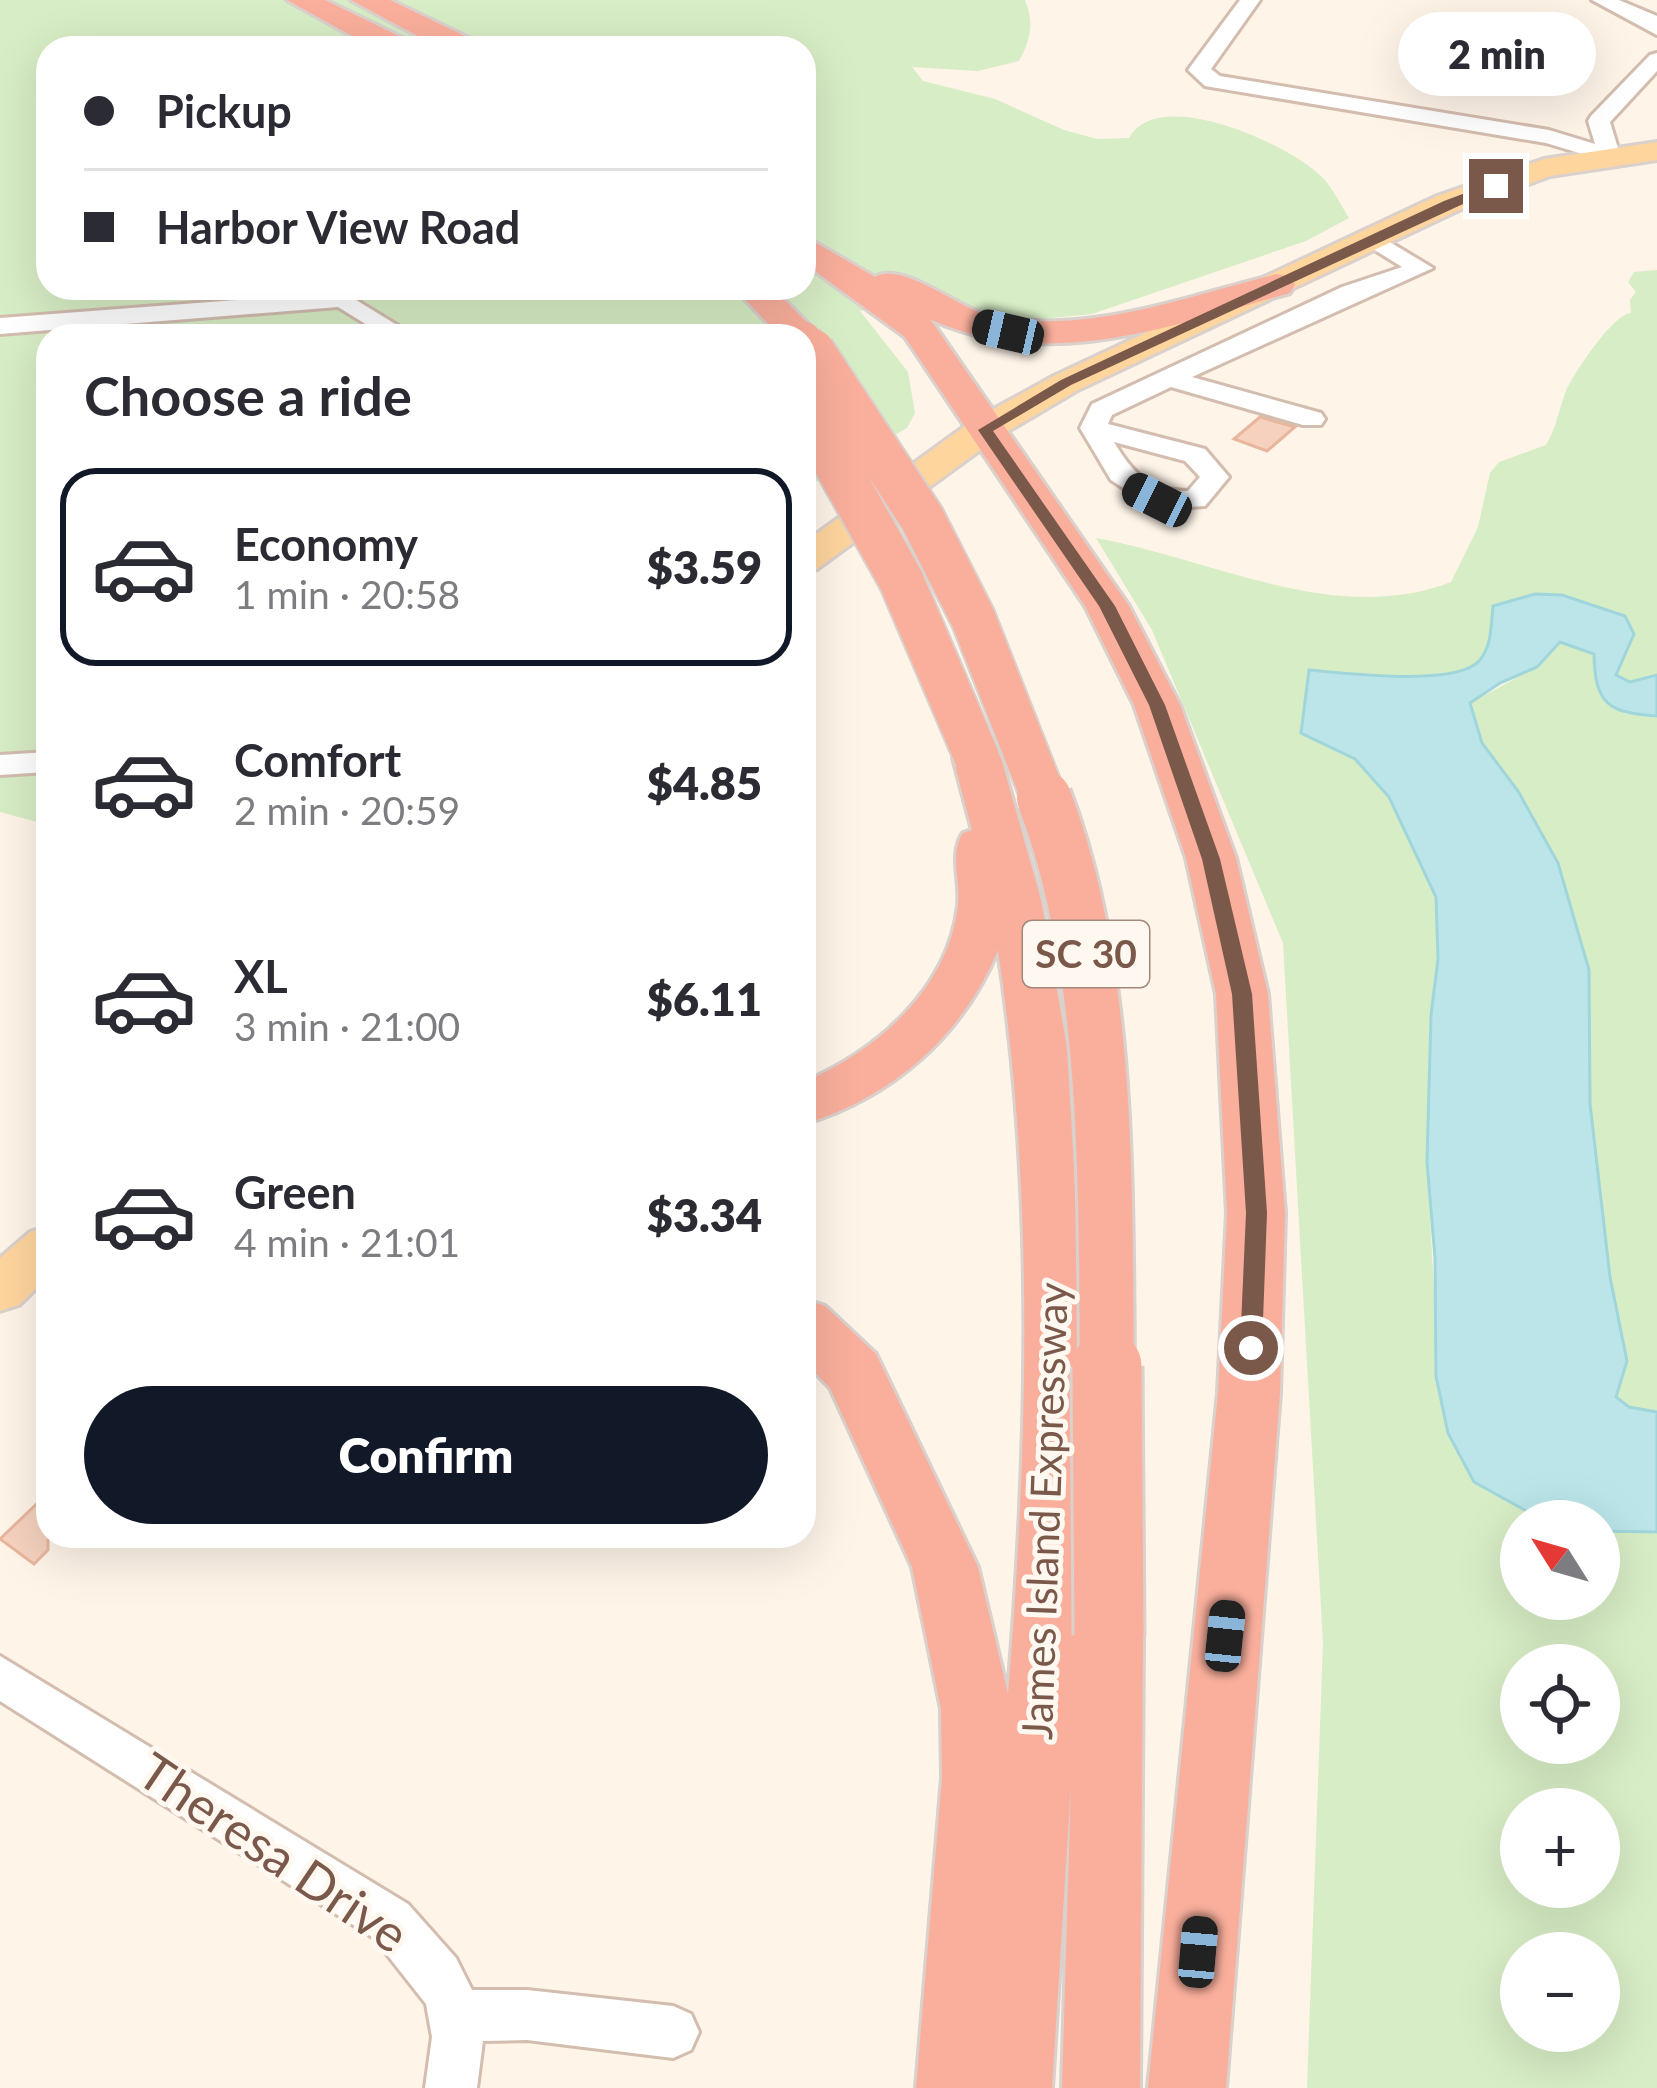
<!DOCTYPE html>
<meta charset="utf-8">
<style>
body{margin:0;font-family:Lato,sans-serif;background:#f2f2f3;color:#2b2b33;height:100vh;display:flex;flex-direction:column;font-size:45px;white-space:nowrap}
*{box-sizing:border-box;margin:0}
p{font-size:39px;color:#7c7c81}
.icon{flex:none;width:66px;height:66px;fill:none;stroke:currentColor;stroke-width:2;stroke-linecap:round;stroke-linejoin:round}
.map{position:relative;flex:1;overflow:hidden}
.details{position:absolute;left:36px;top:324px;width:780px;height:1224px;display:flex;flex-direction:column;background:#fff;border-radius:36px;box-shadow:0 12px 48px #0002}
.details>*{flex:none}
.hud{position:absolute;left:36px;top:36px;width:780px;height:264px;border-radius:36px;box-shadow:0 12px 48px #0002;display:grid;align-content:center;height:264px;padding:0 48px;background:#fff}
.needle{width:78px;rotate:307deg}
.buttons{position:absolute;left:1500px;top:1500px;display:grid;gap:24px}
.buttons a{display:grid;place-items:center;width:120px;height:120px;border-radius:50%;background:#fff;box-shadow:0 12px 48px #0002;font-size:60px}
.end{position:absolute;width:54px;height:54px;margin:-27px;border:15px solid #7a584a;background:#fff;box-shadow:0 0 0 6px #fff}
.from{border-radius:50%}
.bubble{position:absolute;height:84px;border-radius:42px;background:#fff;box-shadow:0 12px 48px #0002;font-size:39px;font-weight:800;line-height:84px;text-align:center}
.car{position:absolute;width:36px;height:72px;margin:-36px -18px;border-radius:15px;box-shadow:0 0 9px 3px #0007;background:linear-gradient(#222 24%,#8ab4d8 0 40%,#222 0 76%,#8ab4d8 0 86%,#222 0)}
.hud b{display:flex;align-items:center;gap:42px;height:114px;font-size:45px}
.hud b+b{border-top:3px solid #e1e1e2}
.hud i{width:30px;height:30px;background:#2b2b33}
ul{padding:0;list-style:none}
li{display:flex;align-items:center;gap:36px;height:198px;margin:0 24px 18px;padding:0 24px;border:6px solid transparent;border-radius:36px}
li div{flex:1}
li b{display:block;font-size:45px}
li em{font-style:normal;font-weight:800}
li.active{border-color:#111827}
li>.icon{width:108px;height:108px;stroke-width:1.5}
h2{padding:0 48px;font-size:54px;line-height:144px}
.primary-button{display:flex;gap:24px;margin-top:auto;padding:24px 48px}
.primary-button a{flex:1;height:138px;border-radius:72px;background:#111827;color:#fff;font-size:48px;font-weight:800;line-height:138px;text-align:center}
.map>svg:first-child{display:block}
.green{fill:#d7edc5;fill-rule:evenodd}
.water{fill:#bbe5e9;stroke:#a0d6db;stroke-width:3}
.building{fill:#f5d1be;stroke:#e8b69d;stroke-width:3}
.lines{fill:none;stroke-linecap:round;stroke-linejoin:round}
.minor-casing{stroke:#d3bdaf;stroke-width:6}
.major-casing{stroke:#dad0cc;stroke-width:6}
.highway-casing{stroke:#dad0cc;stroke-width:6}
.minor{fill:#fff;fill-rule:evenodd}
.major{fill:#ffd59e;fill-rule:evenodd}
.highway{fill:#faaf9c;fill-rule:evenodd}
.highway-bridge-far3-casing{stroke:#dad0cc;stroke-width:39;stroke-linecap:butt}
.highway-bridge-far2-casing{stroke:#dad0cc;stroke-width:48;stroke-linecap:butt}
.highway-bridge-far1-casing{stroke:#dad0cc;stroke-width:60;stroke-linecap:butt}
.highway-bridge-casing{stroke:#dad0cc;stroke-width:75;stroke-linecap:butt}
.highway-bridge-far3{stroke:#faaf9c;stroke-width:34}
.highway-bridge-far2{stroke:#faaf9c;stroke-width:44}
.highway-bridge-far1{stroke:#faaf9c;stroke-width:54}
.highway-bridge{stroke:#faaf9c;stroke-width:69}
.route{fill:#7a584a}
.labels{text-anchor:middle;stroke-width:10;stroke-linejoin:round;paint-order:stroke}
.shield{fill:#fff8f0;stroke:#a2887c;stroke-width:3}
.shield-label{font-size:39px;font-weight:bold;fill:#7a584a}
.street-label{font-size:42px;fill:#7a584a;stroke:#fff8f0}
.near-street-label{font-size:51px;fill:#7a584a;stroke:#fff8f0}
</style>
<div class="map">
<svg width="1657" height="2088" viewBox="0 0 1657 2088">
<rect width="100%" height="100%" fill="#fef4e8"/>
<g class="green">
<path d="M0,0H1025C1034,22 1031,40 1019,61L978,71L912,67L923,81L995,99L1064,130L1097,139L1129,138C1159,84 1291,145 1323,178C1333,189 1341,205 1349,218L1306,241L1092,314L1031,320L975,309L935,294L860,311L908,372L915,413L907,428L807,487L804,336H48V825L0,812ZM48,48H804V288H375L377,292L367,288H48Z"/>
<path d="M1657,270V675L1630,682L1615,675L1623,659L1625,616L1562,595L1494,606C1492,621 1492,640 1484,654C1465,691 1390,673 1355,673V759L1389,797L1436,897L1438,959L1431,1015L1427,1162L1435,1309L1539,1518L1555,1521H1521V1599H1599V1531L1657,1532V2088H1307L1323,1643L1283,943L1152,630L1096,538C1210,558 1336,627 1451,582L1478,527L1490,473L1499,462L1546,445C1556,429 1559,409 1566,391C1574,373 1613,314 1631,313L1630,300L1636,292L1628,282L1634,272ZM1521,1665H1599V1743H1521ZM1521,1809H1599V1887H1521ZM1521,1953H1599V2031H1521Z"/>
<path d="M1560,642L1594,654L1625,714L1657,716V1412L1629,1407L1616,1397L1627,1361L1610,1277L1590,1104L1589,970L1558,863L1518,791L1482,744L1470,703L1537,667Z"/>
</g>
<path class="water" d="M1535,594L1562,595L1625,616L1634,634L1616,675L1630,682L1657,675V716C1608,713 1595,704 1594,654L1560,642L1537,667L1500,683L1470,703L1482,743L1518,791L1558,863L1589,970L1590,1104L1610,1277L1627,1361L1616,1397L1629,1407L1657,1412V1532L1599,1531V1521L1539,1518L1474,1482L1448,1433L1436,1376L1435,1258L1427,1162L1431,1015L1438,959L1436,897L1389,797L1355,759L1301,733L1309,670C1346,673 1455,687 1479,661C1492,647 1491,624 1493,606Z"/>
<g class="building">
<path d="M1260,417L1295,427L1267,451L1234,439Z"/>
<path d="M48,1493V1550L34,1564L0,1539Z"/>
</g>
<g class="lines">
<defs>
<g id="minor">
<path d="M1240,0H1260L1211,69L1220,76L1549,130L1595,144L1588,121L1591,116L1650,55L1657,53V71L1610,122L1620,155L1609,162L1546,143L1205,86L1188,70Z"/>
<path d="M1592,0H1619L1657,16V35Z"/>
<path d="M1373,232L1433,268L1192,377L1321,413L1325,419L1321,425H1303L1171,387L1112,415L1108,424L1205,449L1229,477L1205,506L1173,508L1145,502L1111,480L1080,428L1092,404L1342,287L1402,267L1365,244L1361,239ZM1114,442L1185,461L1200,477L1188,491C1149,490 1133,474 1114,442Z"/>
<path d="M343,292L415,336H385L338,307L0,334V318Z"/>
<path d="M48,752V772L0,775V755Z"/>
<path d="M0,1656L408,1904L456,1958L472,1990H527L673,2006L691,2014L699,2032L691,2050L673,2058L527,2040L483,2041L477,2088H425L432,2037L426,2004L374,1938L0,1701Z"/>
</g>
<g id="major">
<path d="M1657,142V160L1550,176L1459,210L1078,390L998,437L817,569L804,572V543L972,421L1054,376L1437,196L1544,159Z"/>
<path d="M48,1226V1277L19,1305L0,1311V1258L30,1232Z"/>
</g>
<g id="highway">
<path d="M287,0H325L407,40L412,47L374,48Z"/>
<path d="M351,0H390L475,41L480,48H440Z"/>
<path d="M804,236L875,277C904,261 959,310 994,317C1091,334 1184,297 1277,274L1290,277L1295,285L1290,293C1174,325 1047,373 930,319L1129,606L1180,705L1236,858L1268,994L1285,1213L1280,1393L1226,2088H1148L1218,1393L1227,1213L1216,994L1186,858L1134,705L1085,606L905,337L804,263Z"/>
<path d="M734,288H773L820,336L804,347V336H780Z"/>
<path d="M977,743L994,748L1001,758L1041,900L1067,1047L1088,1412L1081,1623L1085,1614L1109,1605L1133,1614L1143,1635L1140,2088H1062L1071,1785L1052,2088H916L942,1778L941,1709L912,1567L830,1388L804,1361V1299L825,1306L876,1354L978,1567L1008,1694C1028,1450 1035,1192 998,950C962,1036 893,1097 804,1124V1082C877,1051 948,989 958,906C961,881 949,854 963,833L972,830L953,758L960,748Z"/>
</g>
</defs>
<use href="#minor" class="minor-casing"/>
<use href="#major" class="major-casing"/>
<use href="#highway" class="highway-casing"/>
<use href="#minor" class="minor"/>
<use href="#major" class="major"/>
<use href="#highway" class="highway"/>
<defs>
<path id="highway-bridge-far3" d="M804,339L814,354"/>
<g id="highway-bridge-far2">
<path d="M812,351L922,518L973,618L1045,801"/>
<path d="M806,410L901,580L977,758"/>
</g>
<path id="highway-bridge-far1" d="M1044,798C1110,969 1105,1188 1107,1369"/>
<path id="highway-bridge" d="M1107,1366L1109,1635"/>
</defs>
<use href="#highway-bridge-far3" class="highway-bridge-far3-casing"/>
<use href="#highway-bridge-far2" class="highway-bridge-far2-casing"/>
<use href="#highway-bridge-far1" class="highway-bridge-far1-casing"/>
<use href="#highway-bridge" class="highway-bridge-casing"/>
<use href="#highway-bridge-far3" class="highway-bridge-far3"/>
<use href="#highway-bridge-far2" class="highway-bridge-far2"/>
<use href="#highway-bridge-far1" class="highway-bridge-far1"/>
<use href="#highway-bridge" class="highway-bridge"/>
</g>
<path class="route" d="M1492,183L1502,186L1071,385L993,431L1115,606L1165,705L1220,859L1252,994L1267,1213L1262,1348L1251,1357L1240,1348L1246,1213L1232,994L1202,859L1149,705L1099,606L978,430L1061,380L1444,201Z"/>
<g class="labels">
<rect class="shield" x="1023" y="921" width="126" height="66" rx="9"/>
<g class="shield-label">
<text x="1086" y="968">SC 30</text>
</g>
<g class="street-label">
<text transform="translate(1045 1511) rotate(-88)" y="15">James Island Expressway</text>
</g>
<g class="near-street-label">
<text transform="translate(273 1853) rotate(34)" y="18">Theresa Drive</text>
</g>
</g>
</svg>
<div class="buttons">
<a><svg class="needle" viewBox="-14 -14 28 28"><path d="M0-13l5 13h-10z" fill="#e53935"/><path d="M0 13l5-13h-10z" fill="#7c7c81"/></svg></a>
<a><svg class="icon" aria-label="locate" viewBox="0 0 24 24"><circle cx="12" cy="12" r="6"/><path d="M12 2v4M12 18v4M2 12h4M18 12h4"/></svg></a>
<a>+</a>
<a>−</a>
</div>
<i class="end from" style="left:1251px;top:1348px"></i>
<i class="end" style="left:1496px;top:186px"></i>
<div class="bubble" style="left:1398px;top:12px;width:198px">2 min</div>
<i class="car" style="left:1008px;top:332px;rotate:283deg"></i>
<i class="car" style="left:1157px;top:500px;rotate:297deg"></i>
<i class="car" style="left:1225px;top:1636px;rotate:6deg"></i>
<i class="car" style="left:1198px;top:1952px;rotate:5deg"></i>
<div class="hud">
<b><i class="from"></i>Pickup</b>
<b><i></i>Harbor View Road</b>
</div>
<section class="details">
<h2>Choose a ride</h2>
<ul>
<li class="active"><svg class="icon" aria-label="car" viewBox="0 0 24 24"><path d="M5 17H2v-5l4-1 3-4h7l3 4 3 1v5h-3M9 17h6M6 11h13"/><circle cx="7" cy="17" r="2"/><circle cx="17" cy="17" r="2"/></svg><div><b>Economy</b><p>1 min · 20:58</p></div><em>$3.59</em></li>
<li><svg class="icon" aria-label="car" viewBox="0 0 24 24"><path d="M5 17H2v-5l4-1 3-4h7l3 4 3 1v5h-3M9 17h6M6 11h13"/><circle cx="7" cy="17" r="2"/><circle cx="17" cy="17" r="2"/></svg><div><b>Comfort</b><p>2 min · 20:59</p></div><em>$4.85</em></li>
<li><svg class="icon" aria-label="car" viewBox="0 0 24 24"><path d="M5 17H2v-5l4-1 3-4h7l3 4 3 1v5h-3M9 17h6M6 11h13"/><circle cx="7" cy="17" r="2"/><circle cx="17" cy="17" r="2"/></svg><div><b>XL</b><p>3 min · 21:00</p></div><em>$6.11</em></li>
<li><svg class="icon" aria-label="car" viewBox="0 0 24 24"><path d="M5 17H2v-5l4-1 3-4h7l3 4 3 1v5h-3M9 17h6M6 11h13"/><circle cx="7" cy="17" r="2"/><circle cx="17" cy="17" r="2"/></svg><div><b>Green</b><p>4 min · 21:01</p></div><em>$3.34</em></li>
</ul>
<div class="primary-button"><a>Confirm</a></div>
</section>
</div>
